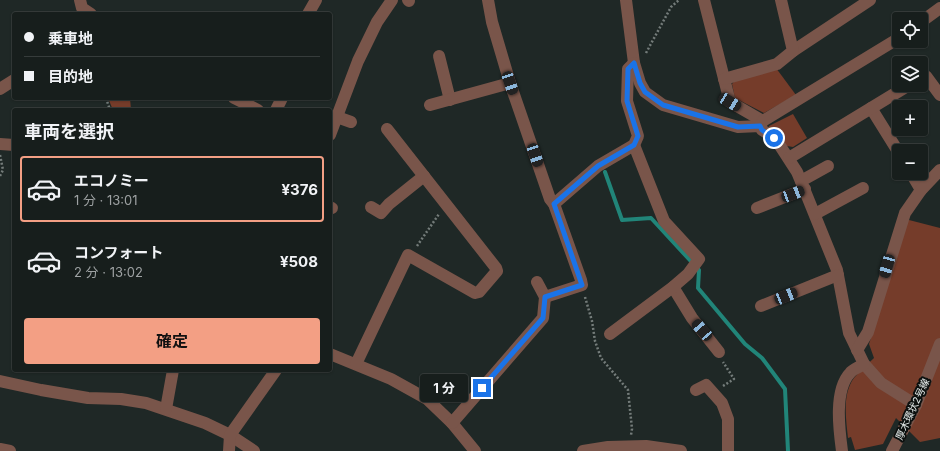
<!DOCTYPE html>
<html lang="ja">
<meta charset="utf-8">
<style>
body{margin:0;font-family:Inter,"Noto Sans JP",sans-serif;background:#202725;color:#f1f3f6;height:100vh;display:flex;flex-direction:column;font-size:15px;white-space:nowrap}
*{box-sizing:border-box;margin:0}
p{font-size:13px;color:#9ea2a3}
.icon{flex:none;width:22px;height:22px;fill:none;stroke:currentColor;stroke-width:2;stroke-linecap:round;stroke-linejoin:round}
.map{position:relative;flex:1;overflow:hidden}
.drawer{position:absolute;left:12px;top:108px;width:320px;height:264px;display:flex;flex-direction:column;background:#171e1c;border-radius:4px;box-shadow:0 1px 3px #0004,0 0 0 1px #363c3b}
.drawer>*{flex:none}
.top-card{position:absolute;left:12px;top:12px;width:320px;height:88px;border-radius:4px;box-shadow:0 1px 3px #0004,0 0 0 1px #363c3b;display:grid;align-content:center;height:88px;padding:0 12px;background:#171e1c}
.tools{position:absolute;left:892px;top:12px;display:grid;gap:8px}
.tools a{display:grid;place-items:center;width:36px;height:36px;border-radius:4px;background:#171e1c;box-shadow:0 1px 3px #0004,0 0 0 1px #363c3b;font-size:20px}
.end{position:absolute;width:18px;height:18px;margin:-9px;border:5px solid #1a73e8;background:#fff;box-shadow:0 0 0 2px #fff}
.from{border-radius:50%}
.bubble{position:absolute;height:28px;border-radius:4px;background:#171e1c;box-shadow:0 1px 3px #0004,0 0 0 1px #363c3b;font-size:13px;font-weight:700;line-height:28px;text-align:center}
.car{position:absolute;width:12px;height:24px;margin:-12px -6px;border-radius:5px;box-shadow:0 0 3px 1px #0007;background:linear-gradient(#222 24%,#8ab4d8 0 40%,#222 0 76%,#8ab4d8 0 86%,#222 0)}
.top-card b{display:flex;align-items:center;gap:14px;height:38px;font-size:15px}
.top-card b+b{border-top:1px solid #363c3b}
.top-card i{width:10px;height:10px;background:#f1f3f6}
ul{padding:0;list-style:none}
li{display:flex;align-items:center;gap:12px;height:66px;margin:0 8px 6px;padding:0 4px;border:2px solid transparent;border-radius:4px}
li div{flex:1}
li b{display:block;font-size:15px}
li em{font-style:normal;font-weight:700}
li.selected{border-color:#f39f84}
li>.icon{width:36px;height:36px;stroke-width:1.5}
h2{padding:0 12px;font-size:18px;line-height:48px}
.button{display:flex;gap:8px;margin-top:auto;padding:8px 12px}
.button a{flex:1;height:46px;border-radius:4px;background:#f39f84;color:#111;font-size:16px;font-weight:700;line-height:46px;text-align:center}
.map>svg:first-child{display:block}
.green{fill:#753c2a}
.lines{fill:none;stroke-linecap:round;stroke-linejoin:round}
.stream{stroke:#218579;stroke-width:4}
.path{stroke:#747c7a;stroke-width:2.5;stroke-dasharray:2 2;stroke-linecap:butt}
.minor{stroke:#79554a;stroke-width:12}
.route{stroke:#1a73e8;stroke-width:5}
.labels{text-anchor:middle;stroke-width:4;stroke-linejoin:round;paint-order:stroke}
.street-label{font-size:10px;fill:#e6eceb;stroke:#0c100f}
</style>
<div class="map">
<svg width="940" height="451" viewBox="0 0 940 451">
<rect width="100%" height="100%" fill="#1f2826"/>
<g class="green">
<path d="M776,68L796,95L764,113L735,98L732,84L736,79Z"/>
<path d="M108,98H130L131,110H113Z"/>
<path d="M793,114L807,138L793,147L787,146L768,129L769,126Z"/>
<path d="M909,220L940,228V438L920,442L896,418L883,444L855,450L851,437L848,438C846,419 842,394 854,378C859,372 868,364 874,358L869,344L886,291L905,225Z"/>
</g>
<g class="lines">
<path class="stream" d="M605,172L622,220L651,218L699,270L698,288L745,344L762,358L785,389L788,451"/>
<g class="path">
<path d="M646,53L671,7L679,0"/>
<path d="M106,98L110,110"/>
<path d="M0,176L3,170L0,155"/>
<path d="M417,246L439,214"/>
<path d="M585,297L592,321L595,341L601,358L628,390L632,429L631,435"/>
<path d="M723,386L734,379L723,362"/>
</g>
<g class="minor">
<path d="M80,0L82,8L91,14"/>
<path d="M408,0L409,1"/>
<path d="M488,0L492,22L510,83L550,199L554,204L581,280L582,285L545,297"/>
<path d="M626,0L634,63L640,83L645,92L663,105L738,127L760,126L762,130L775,138L797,172L805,191L837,270L849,333L864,364L881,383L916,405"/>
<path d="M704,0L730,102L763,121"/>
<path d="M308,14L316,0"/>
<path d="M921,22L940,8"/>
<path d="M793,51L870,0"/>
<path d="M439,56L450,100"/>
<path d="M921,78L926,76L940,95"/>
<path d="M724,79L777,64L793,51L781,0"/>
<path d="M0,89L14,80"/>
<path d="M234,98L258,110"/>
<path d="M430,105L510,83"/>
<path d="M871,108L899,153"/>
<path d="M276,110L282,98"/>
<path d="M337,117L351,122"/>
<path d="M760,126L763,121L899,38"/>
<path d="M330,135L358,61L377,22L392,0"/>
<path d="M0,144L14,145"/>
<path d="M789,158L909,85"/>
<path d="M911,173L921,190"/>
<path d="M801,181L828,166"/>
<path d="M554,204L598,166L634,145L638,136L627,101L628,69L634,63"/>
<path d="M330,207L332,208"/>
<path d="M371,207L381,213L389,204L424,176"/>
<path d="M757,208L805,189"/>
<path d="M815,214L863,188"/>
<path d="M673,287L692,318L719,352"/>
<path d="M761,306L838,275"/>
<path d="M610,334L673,287L688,274L699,259L664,221L634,145"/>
<path d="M857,350L868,332L905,213L921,190L940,170"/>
<path d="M330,354L391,379L427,399L452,423L475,451"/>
<path d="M356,364L408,255L475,293L479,292L497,271L496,268L387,129"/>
<path d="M0,381L41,390L88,398L121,399L146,403L205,423L230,435L254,451"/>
<path d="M696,390L706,385L722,403L728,419V451"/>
<path d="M166,409L173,370"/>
<path d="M452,423L543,318L545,297L537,282"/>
<path d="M0,449L10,451"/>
<path d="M229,451L230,435L276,370"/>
<path d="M583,451L608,447L646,446L681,451"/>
<path d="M842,451C839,429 834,390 850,373C853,369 860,367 864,364"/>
<path d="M892,451L916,405L940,344"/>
</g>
</g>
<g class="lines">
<path class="route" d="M482,388L543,318L545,297L582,285L554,204L598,166L634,145L638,136L627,101L628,69L634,63L640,83L645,92L663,105L738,127L760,126L762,130L774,138"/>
</g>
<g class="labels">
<g class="street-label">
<text transform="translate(912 409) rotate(-65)" y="4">厚木環状2号線</text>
</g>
</g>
</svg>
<div class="tools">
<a><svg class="icon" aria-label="locate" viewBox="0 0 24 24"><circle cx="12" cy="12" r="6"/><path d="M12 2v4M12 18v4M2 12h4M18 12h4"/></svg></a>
<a><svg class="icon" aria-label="layers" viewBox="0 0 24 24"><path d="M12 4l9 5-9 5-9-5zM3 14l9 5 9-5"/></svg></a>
<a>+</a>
<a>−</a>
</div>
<i class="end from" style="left:774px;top:138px"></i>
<i class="end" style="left:482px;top:388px"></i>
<div class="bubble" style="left:420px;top:374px;width:48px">1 分</div>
<i class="car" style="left:510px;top:83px;rotate:161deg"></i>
<i class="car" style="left:730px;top:102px;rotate:121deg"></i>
<i class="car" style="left:535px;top:155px;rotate:161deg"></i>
<i class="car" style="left:793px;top:194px;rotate:69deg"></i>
<i class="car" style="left:887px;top:266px;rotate:196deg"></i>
<i class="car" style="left:786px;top:296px;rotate:68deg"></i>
<i class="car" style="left:702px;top:330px;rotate:319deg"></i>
<div class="top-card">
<b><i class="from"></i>乗車地</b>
<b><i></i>目的地</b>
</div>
<section class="drawer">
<h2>車両を選択</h2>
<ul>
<li class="selected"><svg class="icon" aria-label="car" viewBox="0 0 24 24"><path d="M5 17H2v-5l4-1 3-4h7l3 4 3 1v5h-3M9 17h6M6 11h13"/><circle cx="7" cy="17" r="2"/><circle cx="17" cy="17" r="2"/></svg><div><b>エコノミー</b><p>1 分 · 13:01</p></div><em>¥376</em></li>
<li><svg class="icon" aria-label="car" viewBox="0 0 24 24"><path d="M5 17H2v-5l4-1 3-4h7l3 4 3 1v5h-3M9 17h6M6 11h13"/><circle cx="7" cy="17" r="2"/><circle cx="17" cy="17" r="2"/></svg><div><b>コンフォート</b><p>2 分 · 13:02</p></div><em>¥508</em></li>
</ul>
<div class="button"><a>確定</a></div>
</section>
</div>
